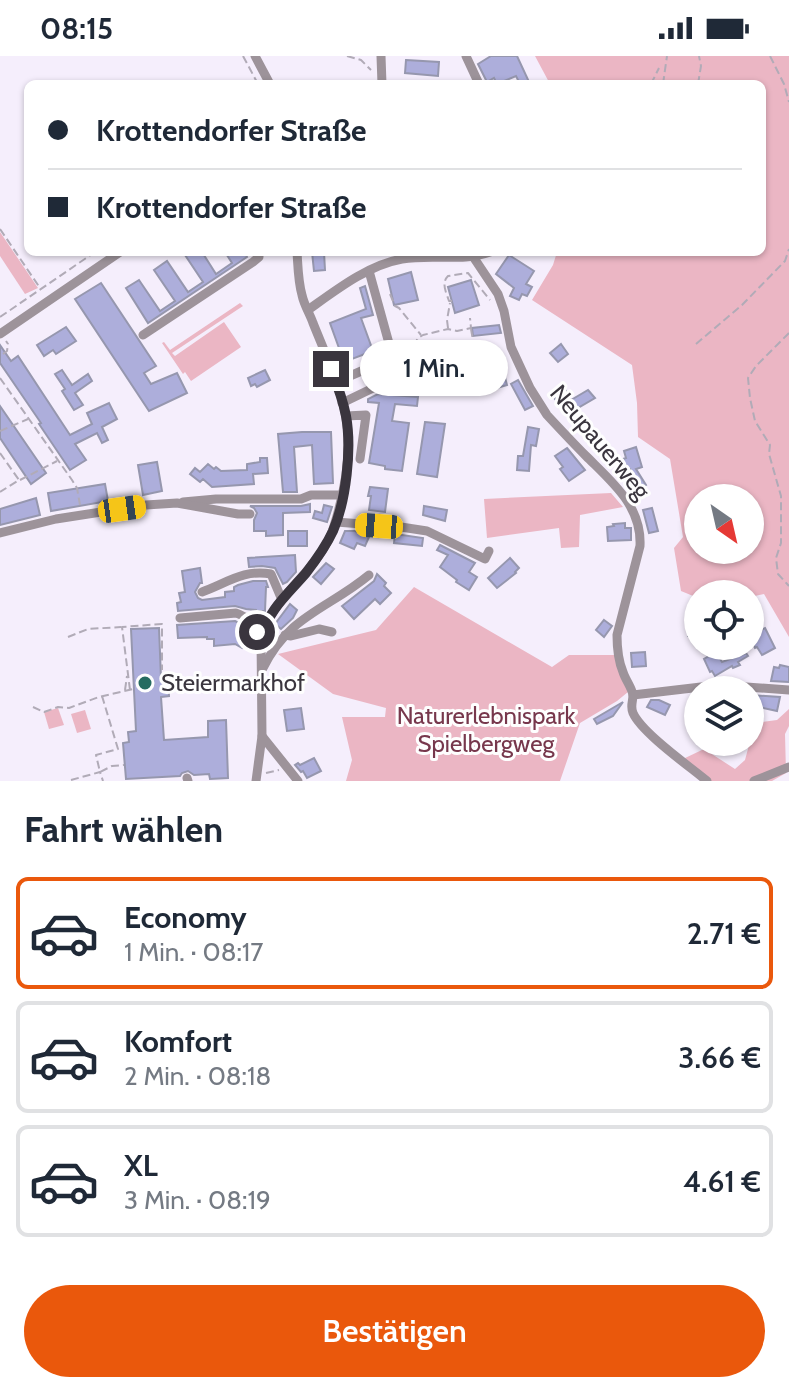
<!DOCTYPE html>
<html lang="de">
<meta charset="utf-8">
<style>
body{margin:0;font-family:Cabin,sans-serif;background:#f2f2f3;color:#1f2937;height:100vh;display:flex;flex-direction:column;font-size:30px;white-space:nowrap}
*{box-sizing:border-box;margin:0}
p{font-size:26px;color:#747a83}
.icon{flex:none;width:44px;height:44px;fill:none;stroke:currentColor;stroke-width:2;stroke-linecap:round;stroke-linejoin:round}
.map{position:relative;height:725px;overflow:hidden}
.panel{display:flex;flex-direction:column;background:#fff;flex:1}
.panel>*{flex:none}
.top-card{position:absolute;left:24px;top:24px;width:742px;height:176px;border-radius:12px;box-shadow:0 2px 6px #0004;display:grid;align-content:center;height:176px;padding:0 24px;background:#fff}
.needle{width:52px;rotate:146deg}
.fabs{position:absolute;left:684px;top:428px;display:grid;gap:16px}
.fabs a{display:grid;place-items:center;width:80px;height:80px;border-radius:50%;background:#fff;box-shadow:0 2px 6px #0004;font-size:40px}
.end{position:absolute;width:36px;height:36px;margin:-18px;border:10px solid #3a353e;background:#fff;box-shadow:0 0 0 4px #fff}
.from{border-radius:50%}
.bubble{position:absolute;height:56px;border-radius:28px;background:#fff;box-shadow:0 2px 6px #0004;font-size:26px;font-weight:600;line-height:56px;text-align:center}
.car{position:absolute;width:24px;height:48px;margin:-24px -12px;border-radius:10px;box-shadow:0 0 6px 2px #0007;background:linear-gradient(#f5c518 24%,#345 0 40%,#f5c518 0 76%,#345 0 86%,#f5c518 0)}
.top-card b{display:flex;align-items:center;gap:28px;height:76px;font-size:30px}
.top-card b+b{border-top:2px solid #e0e1e3}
.top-card i{width:20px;height:20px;background:#1f2937}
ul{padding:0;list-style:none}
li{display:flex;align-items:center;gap:24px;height:112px;margin:0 16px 12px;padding:0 8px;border:4px solid #e0e1e3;border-radius:12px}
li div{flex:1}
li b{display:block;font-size:30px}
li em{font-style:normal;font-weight:600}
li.on{border-color:#ea580c}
li>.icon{width:72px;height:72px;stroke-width:1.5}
h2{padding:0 24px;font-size:36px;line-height:96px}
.primary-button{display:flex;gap:16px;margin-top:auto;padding:16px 24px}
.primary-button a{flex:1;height:92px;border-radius:48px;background:#ea580c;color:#fff;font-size:32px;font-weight:600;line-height:92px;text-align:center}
.status{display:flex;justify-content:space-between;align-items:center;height:56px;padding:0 40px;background:#fff;direction:ltr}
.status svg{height:22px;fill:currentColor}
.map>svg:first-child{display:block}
.green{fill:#ebb6c4;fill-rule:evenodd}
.building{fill:#adaedb;stroke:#9697ae;stroke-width:2}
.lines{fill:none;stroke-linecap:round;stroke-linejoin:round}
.path{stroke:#b1abb7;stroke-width:2;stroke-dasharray:8 4;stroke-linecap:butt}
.minor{stroke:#9d939a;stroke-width:9}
.route{stroke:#3a353e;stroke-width:10}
.poi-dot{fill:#256b60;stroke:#fefefe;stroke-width:3}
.labels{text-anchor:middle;stroke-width:6;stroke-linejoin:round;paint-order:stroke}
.street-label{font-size:24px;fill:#3a353e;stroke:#fefefe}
.poi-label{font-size:24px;fill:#3a353e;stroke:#fefefe;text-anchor:start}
.park-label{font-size:24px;fill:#77374c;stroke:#fefefe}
</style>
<div class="status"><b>08:15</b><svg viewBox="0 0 49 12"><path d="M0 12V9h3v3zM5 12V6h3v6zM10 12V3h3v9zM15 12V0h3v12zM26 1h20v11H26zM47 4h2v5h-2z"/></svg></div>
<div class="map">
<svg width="789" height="725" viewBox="0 0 789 725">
<rect width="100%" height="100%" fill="#f5eefc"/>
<g class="green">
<path d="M535,0H789V581L764,538L750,541V538H698V542L681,535L674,492L683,481L670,403L638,381L637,347L632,309L532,244L553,209L557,196H762V28H550ZM698,442H750V494H698Z"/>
<path d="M0,176L38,232L25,238L0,200Z"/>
<path d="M240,247L243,250L172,297L175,300L224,266L241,291L191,325L185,316L183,318L162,287L164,286L170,294Z"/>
<path d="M611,437L623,451L580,459L579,491L561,492L559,472L487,482L484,443Z"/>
<path d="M414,531L552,611L569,599H615L628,636L617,645L580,667L560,725H346L352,704L342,661H385L386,652L333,638L278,598L376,574Z"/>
<path d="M58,652L64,669L49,673L44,656Z"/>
<path d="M789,653V670L785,678L786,717L772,725H702L683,703L704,693L735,713L745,704L755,667L777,664Z"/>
<path d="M85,654L91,673L77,677L71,658Z"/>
</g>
<g class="building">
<path d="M491,0H517L530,28H520L516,20L497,28L494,22L487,26L478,8Z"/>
<path d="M406,4L439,6L438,20L405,17Z"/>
<path d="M183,196H202L216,218L232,207L225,196H244L247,201L148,267L126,232L139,224L160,255L175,245L154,214L167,205L188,236L203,226Z"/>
<path d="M312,196H324L325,214L314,215Z"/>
<path d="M509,199L534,215L526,228L532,231L527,240L522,238L519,244L510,240L514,232L496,218Z"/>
<path d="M411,216L418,244L394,249L388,223Z"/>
<path d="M471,224L479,249L455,257L448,231Z"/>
<path d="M101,227L156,310L144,317L151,328L177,317L187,337L149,355L75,243Z"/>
<path d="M365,230L373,259L361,262L373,295L344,306L330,267L366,253L360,232Z"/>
<path d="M499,269L501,277L473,280L472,272Z"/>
<path d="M66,271L76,285L56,298L53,294L44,300L37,289Z"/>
<path d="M561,288L568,298L558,306L550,297Z"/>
<path d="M0,289L11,305L18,300L70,379L92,368L87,357L109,347L117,363L102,371L108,384L102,387L97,377L75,388L86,404L70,414L39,368L41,367L0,307Z"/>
<path d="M436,302L443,329L419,336L412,309Z"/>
<path d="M500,302L507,329L483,336L476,309Z"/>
<path d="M62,314L72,329L88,318L92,325L75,337L83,349L74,354L62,335L65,333L55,318Z"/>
<path d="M265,314L270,324L257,331L255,328L251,330L248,322Z"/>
<path d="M518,324L533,350L525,354L511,328Z"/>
<path d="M562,328L571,344L565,348L561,341L555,343L552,336Z"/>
<path d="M588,334L595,342L576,353L571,344Z"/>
<path d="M378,338L418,341L417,350L395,348L392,365L409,367L402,415L385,413V410L369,407L379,347L368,346V343Z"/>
<path d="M0,350L46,417L31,428L0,382Z"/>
<path d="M425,366L445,368L437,421L417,418Z"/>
<path d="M528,371L539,373L536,390L531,389L529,415L517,414L518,400H523Z"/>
<path d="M302,376H331L333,427L314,428L312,389L294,391L297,436H283L278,378Z"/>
<path d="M636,391L642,411L636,413L646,429L637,435L630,413H628L627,410L622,412L620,404L626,402L624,395Z"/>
<path d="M567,392L585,414L569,425L560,413L563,411L555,400Z"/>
<path d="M260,402H267L268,417L253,418L254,428L212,431L203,423L200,426L190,418L195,412L200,416L208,408L214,413L216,411L221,415L247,414V408L260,406Z"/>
<path d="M157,406L162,435L143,439L138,409Z"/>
<path d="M105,428L108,445L51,455L48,437Z"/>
<path d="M370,431L388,433L385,456L369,454L371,440H368Z"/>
<path d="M36,442L40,459L0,469V453Z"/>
<path d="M310,448V456L283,457V479L266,480V475H254V464L257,457L254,452L250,450H301Z"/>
<path d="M324,449L332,451L327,466L313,462L315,455L322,457Z"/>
<path d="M424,450L447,454L445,465L423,459Z"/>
<path d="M652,452L658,475L649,477L643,454Z"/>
<path d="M625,467V472H631V484L608,485L607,471L614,470L613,468Z"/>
<rect x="288" y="475" width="19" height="15"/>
<path d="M345,475H355L369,481L365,490L357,487L354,493L340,487Z"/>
<path d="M395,478L423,482L422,490L394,487Z"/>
<path d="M440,489L475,507L469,516L477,521L469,534L456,526L457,524L440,511L448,499L437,494Z"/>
<path d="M295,499L296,516L287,526L283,528L275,512L262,510L249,511L248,502Z"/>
<path d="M510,502L519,512L515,516L516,517L497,532L488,522Z"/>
<path d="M326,507L334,513L321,528L313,521Z"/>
<path d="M200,512L202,527H200L195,536L198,542L202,544L225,541V536L234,535V531L238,529L253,525H266L268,531H266L265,555H256V554L246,553L235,550L178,555L177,547L181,546L179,537L185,536L182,515Z"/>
<path d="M377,518L386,527L384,530L391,537L380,548L375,543L354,563L342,550L374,525Z"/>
<path d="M290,548L297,554L293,562L281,573L275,568Z"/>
<rect x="688" y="562" width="10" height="18"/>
<path d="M604,564L612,570L604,581L596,574Z"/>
<path d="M235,565L243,569L250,578L242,592L235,588L214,590V583H207V581L178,582L177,569Z"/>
<path d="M159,572L161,622L168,621L169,640L161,641L164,684L208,681V665L226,664L228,722L210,723L209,718L194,719L188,715L182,717L180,720L126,723L123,687L129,686L128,676L136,675L131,573Z"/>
<path d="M765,572L775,592L762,599L757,591L755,592L750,580Z"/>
<path d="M645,596L646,610L632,611L631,597Z"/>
<path d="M716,596L722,606L746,597L748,600L738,606L740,609L733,612L732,610L715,620L712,615L710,616L704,603Z"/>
<path d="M780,609L789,611V626L771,625L774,611L779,612Z"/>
<path d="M750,639L780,641L777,655L750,649Z"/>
<path d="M651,644H659L670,649L665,659L647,651Z"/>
<path d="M623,646L613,660L597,668L594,663Z"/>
<path d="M301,652L304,673L287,675L284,654Z"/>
<path d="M314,702L321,715L307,722L303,715L301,716L295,709L298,707L300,709Z"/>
</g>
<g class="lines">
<g class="path">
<path d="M243,0L258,28"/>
<path d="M347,0L361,4L371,14"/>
<path d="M770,0L784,28L789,46"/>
<path d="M335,27V28"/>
<path d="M651,28L659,12"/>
<path d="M663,28L667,0"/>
<path d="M698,28L701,10L699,0"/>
<path d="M0,173L40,232"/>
<path d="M390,238L395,250L399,252L421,279"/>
<path d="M452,245H449C446,236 441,227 448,220L468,217L490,244"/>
<path d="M0,261L95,196"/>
<path d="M448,272L447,264L450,247"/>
<path d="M471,273L475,296"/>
<path d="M789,277L756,310L748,322L750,342L755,365L770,389L769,398L781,440V487L776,502L778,518L789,530"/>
<path d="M696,288L742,249L785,205L789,193"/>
<path d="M3,298L7,295L8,288L6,285"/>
<path d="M406,313L414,289L418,282L423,279L448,273L457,275L471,272L470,262"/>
<path d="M503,316L506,314"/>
<path d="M0,322L72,424L77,432L80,449"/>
<path d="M407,323L415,322"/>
<path d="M0,375L28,363"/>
<path d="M0,397L19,424L0,436"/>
<path d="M20,424L57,405"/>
<path d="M68,581L88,573L121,571"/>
<path d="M125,634L127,620"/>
<path d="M130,634L122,571L162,568V614"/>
<path d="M102,640L118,693L96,699L100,716L112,710L124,709"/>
<path d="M33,651L44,656L58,651L69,652L99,641L133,633"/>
<path d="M266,717L279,714"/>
<path d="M71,724L100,716L103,725"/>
</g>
<g class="minor">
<path d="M255,0L270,28"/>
<path d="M381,0L382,28"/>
<path d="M466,0L479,28"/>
<path d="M474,202L498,238L504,255L511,291L530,332L547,359C560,373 573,387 586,400C612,426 642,450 640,490L617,579C617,591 618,604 623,616C625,623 632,632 633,639C633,646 630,650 633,657C642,677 689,710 707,725"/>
<path d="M308,254C336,234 368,209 402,203C432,198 463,206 490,196"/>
<path d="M0,278L120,196"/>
<path d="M143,279L253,206L259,201V196"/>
<path d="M336,326L373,310"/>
<path d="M342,347L398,320L369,215"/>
<path d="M346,360L366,359L360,403"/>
<path d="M183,446L216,443H301L311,439H342"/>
<path d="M336,466L401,471L427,475L485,503L489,495"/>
<path d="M0,477L56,463L146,449L177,447L238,458H250"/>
<path d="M202,536C227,527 244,513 271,518L282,544"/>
<path d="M180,562L236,557C249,561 254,571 261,582"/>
<path d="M285,579L291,580L319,573L332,576"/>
<path d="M263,612C289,559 328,553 369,519"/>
<path d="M633,639L718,629L789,634"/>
<path d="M262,680L298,725"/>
<path d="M187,722L188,725"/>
<path d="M256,725L262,680L261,582C273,538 321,514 334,470C345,435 352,397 346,361C340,329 325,297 313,267C310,258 304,249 302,239C298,225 298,210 297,196"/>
<path d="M754,725L789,711"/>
</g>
</g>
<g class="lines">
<path class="route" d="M257,576L261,582C269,553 287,539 306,517C316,504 326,490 333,475C346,445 352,393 346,360C343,344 337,328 331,313"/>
</g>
<circle class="poi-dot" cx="145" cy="627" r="8"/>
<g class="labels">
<g class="street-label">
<text transform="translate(600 386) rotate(50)" y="8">Neupauerweg</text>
</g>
<g class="poi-label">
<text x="161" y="635">Steiermarkhof</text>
</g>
<g class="park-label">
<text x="486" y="668">Naturerlebnispark<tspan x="486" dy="28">Spielbergweg</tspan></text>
</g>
</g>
</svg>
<div class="fabs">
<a><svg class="needle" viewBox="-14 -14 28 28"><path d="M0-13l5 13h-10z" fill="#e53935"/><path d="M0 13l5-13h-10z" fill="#747a83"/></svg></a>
<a><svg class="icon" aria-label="locate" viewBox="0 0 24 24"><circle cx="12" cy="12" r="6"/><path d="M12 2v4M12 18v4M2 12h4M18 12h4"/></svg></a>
<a><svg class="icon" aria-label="layers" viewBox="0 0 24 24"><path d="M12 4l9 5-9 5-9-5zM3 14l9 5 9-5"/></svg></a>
</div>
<i class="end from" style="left:257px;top:576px"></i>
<i class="end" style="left:331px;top:313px"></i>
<div class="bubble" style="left:360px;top:284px;width:148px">1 Min.</div>
<i class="car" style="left:122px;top:453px;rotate:82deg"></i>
<i class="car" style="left:379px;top:470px;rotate:274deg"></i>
<div class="top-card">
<b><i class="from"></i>Krottendorfer Straße</b>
<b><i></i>Krottendorfer Straße</b>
</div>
</div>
<section class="panel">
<h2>Fahrt wählen</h2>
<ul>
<li class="on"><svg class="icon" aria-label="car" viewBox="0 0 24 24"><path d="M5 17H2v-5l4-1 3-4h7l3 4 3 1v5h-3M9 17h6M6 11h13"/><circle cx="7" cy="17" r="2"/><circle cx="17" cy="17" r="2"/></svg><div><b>Economy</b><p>1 Min. · 08:17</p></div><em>2.71 €</em></li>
<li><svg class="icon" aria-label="car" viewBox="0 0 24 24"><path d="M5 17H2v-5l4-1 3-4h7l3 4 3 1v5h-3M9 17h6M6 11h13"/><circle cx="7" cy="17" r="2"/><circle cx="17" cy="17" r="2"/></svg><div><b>Komfort</b><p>2 Min. · 08:18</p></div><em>3.66 €</em></li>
<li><svg class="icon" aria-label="car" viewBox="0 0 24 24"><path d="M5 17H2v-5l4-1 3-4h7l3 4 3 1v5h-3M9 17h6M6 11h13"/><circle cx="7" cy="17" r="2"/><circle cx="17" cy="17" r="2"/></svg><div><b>XL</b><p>3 Min. · 08:19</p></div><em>4.61 €</em></li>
</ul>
<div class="primary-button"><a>Bestätigen</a></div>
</section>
